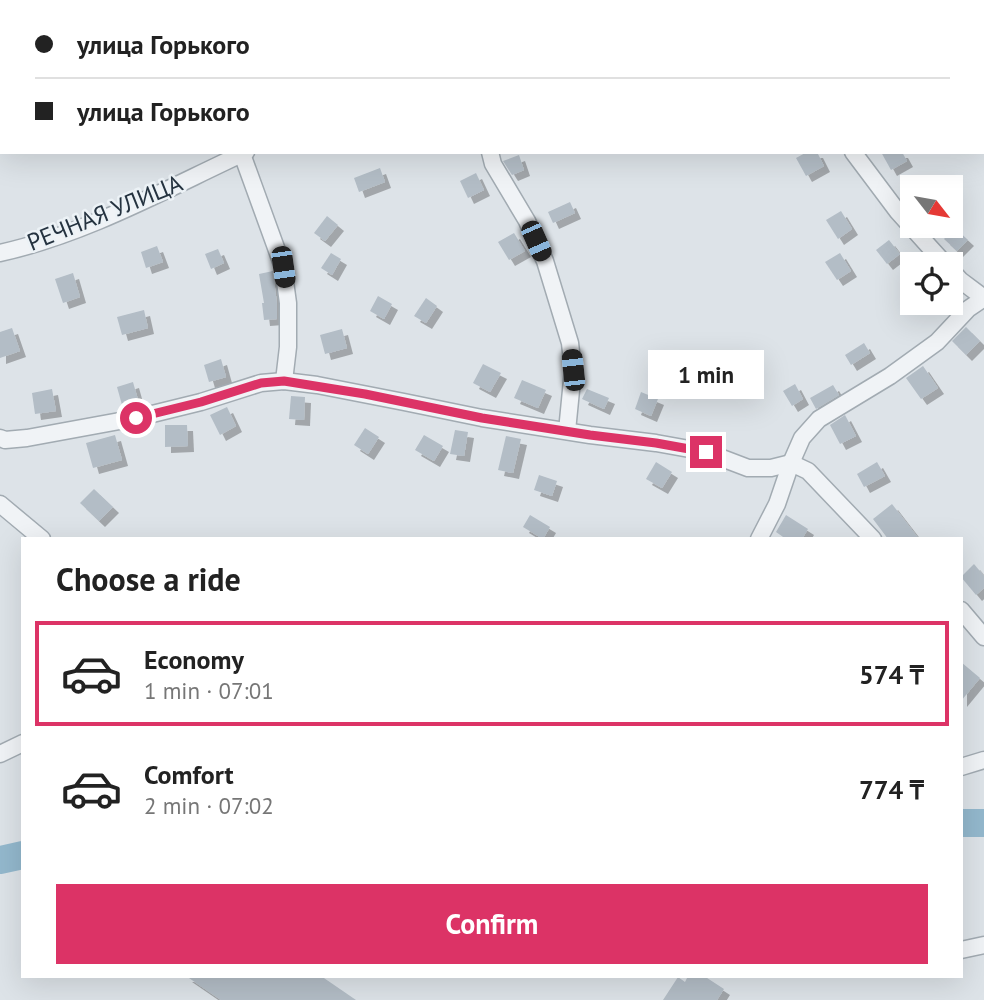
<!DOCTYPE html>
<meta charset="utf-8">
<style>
body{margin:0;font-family:"PT Sans",sans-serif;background:#f6f6f6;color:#222;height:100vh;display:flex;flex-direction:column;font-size:26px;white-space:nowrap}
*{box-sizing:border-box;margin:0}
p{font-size:23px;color:#767676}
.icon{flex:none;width:38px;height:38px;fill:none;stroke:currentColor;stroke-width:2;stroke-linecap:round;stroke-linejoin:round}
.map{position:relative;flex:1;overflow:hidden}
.drawer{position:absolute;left:21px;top:537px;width:942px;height:441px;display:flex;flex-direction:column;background:#fff;border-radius:0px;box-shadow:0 7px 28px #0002}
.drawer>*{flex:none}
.hud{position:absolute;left:0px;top:0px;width:985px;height:154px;box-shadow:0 7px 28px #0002;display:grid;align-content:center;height:154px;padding:0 35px;background:#fff}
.needle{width:46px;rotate:121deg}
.tools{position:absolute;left:900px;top:175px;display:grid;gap:14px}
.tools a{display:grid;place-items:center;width:63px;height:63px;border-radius:0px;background:#fff;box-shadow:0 7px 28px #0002;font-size:35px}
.end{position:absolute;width:32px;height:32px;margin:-16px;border:9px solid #dc3366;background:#fff;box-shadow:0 0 0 4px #fff}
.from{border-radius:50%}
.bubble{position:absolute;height:49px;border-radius:0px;background:#fff;box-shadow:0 7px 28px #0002;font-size:23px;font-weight:700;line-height:49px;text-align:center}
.car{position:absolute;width:21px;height:42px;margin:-21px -10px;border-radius:9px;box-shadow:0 0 5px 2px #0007;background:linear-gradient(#222 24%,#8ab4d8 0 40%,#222 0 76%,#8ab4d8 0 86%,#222 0)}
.hud b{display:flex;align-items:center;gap:24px;height:66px;font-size:26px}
.hud b+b{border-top:2px solid #e0e0e0}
.hud i{width:18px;height:18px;background:#222}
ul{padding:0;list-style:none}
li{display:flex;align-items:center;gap:21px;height:105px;margin:0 14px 10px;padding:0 21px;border:4px solid transparent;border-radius:0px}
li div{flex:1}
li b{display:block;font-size:26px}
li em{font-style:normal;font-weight:700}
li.active{border-color:#dc3366}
li>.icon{width:63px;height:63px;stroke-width:1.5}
h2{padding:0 35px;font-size:32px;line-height:84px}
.action{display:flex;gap:14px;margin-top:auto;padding:14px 35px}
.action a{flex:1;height:80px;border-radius:0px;background:#dc3366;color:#fff;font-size:28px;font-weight:700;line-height:80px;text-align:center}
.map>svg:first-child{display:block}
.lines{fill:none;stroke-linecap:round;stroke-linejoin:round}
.river{stroke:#93b8cd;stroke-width:28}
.building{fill:#b3bdc6;filter:url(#shadow)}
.minor-casing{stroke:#a2abb2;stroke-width:19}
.minor{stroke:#f0f3f6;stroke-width:16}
.route{stroke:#dc3366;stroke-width:9}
.labels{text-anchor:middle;stroke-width:5;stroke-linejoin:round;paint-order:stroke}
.street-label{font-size:24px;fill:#253340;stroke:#ecf2f6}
</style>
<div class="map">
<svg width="984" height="1000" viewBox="0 0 984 1000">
<defs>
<filter id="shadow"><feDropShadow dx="6" dy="6" stdDeviation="0" flood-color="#0004"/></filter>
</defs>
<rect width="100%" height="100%" fill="#dde3e8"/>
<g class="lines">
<g class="river">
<path d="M961,823H984"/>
<path d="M0,860L23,855"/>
</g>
</g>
<g class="building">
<path d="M807,152H817L824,166L806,176L796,158Z"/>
<path d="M881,152H902L907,161L891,170Z"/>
<path d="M519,155L524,170L512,175L503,161Z"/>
<path d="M380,168L385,182L359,192L354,178Z"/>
<path d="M476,173L484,190L468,198L460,181Z"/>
<path d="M570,202L575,213L553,223L548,212Z"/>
<path d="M841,211L852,229L838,239L826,220Z"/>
<path d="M327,216L338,225L325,241L314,233Z"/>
<path d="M955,228L968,240L957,251L944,239Z"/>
<path d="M514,233L525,251L509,260L498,242Z"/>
<path d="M889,240L900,254L887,264L876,250Z"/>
<path d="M157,246L163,262L146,268L141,252Z"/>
<path d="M218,249L224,263L211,269L205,254Z"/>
<path d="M331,253L341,259L332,275L321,268Z"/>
<path d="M840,253L851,271L837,280L825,262Z"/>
<path d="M273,271L277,304V319L264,320L262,303H264L259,274Z"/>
<path d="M73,273L80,297L63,303L55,279Z"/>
<path d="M378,296L392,304L384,319L370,311Z"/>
<path d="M426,298L437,306L426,323L414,316Z"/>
<path d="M144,310L148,328L122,335L117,317Z"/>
<path d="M966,327L980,341L966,355L952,341Z"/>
<path d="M12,328L20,351L0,358V332Z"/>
<path d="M342,329L347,348L325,354L320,335Z"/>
<path d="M864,343L870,353L851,365L845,355Z"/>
<path d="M221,359L226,377L209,382L204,365Z"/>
<path d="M483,364L501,373L490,392L473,383Z"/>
<path d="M923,366L938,388L921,399L906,378Z"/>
<path d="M522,380L546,390L538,408L514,398Z"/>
<path d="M133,382L138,400L122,405L117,387Z"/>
<path d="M795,384L803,399L792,406L783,391Z"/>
<path d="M833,385L839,395L816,409L810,398Z"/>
<path d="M52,389L56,411L35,414L32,393Z"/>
<path d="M587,389L609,398L604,409L582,399Z"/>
<path d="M641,392L658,399L651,416L635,409Z"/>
<path d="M291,396L305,397L304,420L289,419Z"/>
<path d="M227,407L236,426L220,435L210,415Z"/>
<path d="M845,415L856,436L840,444L830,425Z"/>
<path d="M165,425H187L188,446L165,447Z"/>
<path d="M365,428L379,437L368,454L354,445Z"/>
<path d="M455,430L468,432L464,456L450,454Z"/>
<path d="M115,435L122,460L93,468L86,443Z"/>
<path d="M424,435L443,446L434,461L415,450Z"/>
<path d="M506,436L521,439L513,473L498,470Z"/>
<path d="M656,462L672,472L662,488L646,479Z"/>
<path d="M877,462L885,476L864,487L857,474Z"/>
<path d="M539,475L557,481L552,496L534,490Z"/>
<path d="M94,489L113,507L99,521L80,503Z"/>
<path d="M892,504L919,539H888L873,519Z"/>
<path d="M530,515L550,527L543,539L523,527Z"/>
<path d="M786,515L808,529L802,539H786L776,532Z"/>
<path d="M974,564L984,576V588L976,595L961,577Z"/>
<path d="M961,662L980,678L961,701Z"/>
<path d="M186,976H321L356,1000H221Z"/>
<path d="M688,976H704L724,989L717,1000H663L678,977L685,982Z"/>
</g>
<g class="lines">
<defs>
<g id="minor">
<path d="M535,0L537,2"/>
<path d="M740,0L741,2"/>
<path d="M241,2L246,0"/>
<path d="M642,2L649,0"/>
<path d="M0,81H2"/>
<path d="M490,152L493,164L527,221L545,261L570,343L573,370L567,431"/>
<path d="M853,152L898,212L945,264"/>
<path d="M242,154L283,267L288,303V347L284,381"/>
<path d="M0,253C86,234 166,189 246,152"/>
<path d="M0,438L5,440L27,438L136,418L201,402L261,383L284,381L317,385L404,402L482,418L590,435L656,443L706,452L748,468H771L791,463L808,471L873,539"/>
<path d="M0,504L42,539"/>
<path d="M759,539L777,504L791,463L802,438L819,419L890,376L937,342L968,309L984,298L960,280L950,269"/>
<path d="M961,610L984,637"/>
<path d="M0,754L23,743"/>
<path d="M961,767L984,760"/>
<path d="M961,950L984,945"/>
</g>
</defs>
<use href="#minor" class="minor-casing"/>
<use href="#minor" class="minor"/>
</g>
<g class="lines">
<path class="route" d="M136,418L201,402L261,383L284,381L365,394L482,418L590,435L656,443L706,452"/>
</g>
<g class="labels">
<g class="street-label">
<text transform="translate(105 213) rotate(-22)" y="8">РЕЧНАЯ УЛИЦА</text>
</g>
</g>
</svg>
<div class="tools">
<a><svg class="needle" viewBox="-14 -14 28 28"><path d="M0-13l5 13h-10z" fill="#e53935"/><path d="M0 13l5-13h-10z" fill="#767676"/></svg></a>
<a><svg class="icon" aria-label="locate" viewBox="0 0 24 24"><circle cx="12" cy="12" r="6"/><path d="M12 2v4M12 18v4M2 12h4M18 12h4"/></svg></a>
</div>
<i class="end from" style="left:136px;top:418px"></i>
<i class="end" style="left:706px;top:452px"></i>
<div class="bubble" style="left:648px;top:350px;width:116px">1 min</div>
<i class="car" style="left:536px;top:241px;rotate:156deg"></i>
<i class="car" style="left:283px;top:267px;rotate:172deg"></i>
<i class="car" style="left:573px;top:370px;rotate:354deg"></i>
<div class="hud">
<b><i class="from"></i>улица Горького</b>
<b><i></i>улица Горького</b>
</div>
<section class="drawer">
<h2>Choose a ride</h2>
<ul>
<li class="active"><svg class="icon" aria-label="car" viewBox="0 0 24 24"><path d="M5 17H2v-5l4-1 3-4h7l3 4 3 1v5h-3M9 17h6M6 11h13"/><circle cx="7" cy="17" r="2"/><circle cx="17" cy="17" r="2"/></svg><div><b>Economy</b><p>1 min · 07:01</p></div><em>574 ₸</em></li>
<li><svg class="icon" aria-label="car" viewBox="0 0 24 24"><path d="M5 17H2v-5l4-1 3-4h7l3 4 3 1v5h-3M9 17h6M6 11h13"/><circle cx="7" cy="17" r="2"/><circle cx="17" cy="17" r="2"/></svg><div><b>Comfort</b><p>2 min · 07:02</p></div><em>774 ₸</em></li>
</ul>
<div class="action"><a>Confirm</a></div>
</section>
</div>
